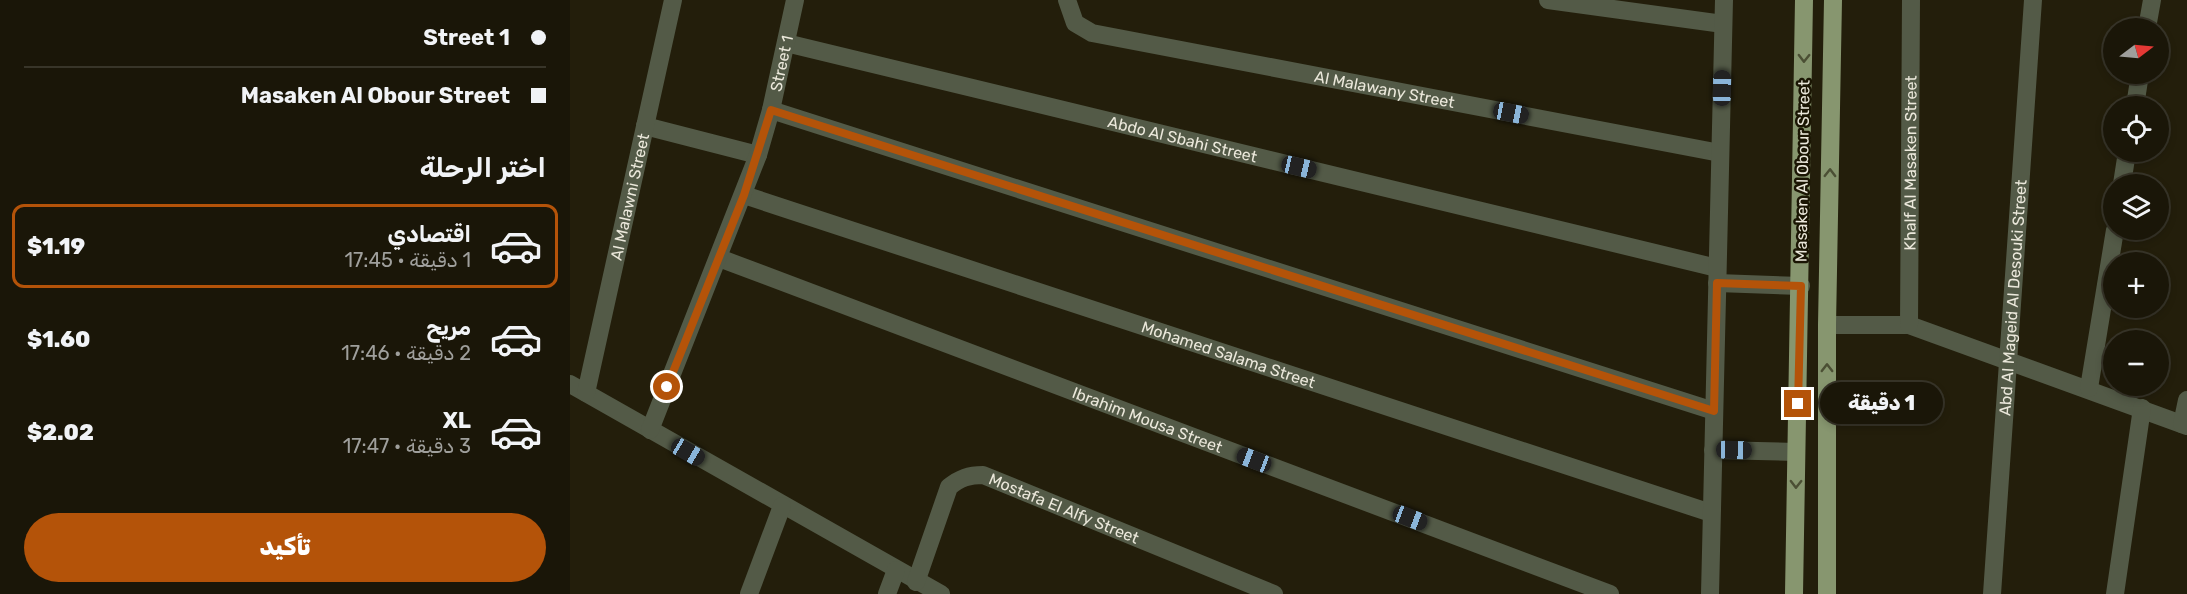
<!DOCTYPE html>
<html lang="ar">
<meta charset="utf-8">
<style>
body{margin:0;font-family:Rubik,Cairo,sans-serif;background:#272316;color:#f1f3f6;direction:rtl;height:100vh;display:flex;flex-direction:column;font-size:22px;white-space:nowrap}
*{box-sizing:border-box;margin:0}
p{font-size:20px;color:#9f9f9c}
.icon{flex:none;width:33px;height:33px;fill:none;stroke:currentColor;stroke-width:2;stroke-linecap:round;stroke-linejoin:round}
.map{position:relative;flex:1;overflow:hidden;direction:ltr}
.details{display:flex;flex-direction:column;background:#1a1608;width:570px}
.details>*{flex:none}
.hud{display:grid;align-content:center;height:132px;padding:0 24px;background:#1a1608}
.needle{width:39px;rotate:74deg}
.tools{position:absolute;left:1533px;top:18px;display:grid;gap:12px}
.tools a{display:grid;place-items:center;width:66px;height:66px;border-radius:50%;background:#1a1608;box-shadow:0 3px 9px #0003,0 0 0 2px #383529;font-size:30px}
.end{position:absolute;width:27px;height:27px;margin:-14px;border:8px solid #b45309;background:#fff;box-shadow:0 0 0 3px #fff}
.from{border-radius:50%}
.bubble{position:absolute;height:42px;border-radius:21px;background:#1a1608;box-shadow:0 3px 9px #0003,0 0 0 2px #383529;font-size:20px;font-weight:800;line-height:42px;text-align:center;direction:rtl}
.car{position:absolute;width:18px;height:36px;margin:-18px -9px;border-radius:8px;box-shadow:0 0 4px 2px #0007;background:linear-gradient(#222 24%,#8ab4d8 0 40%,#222 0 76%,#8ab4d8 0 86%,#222 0)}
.hud b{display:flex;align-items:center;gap:21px;height:57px;font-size:22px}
.hud b+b{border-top:2px solid #383529}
.hud i{width:15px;height:15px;background:#f1f3f6}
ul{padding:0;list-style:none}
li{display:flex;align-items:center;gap:18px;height:84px;margin:0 12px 9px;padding:0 12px;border:3px solid transparent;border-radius:12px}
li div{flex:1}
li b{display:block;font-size:22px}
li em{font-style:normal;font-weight:800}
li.active{border-color:#b45309}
li>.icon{width:54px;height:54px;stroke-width:1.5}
h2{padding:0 24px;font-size:27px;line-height:72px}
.cta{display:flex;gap:12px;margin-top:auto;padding:12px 24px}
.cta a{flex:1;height:69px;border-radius:36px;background:#b45309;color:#fff;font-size:24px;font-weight:800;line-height:69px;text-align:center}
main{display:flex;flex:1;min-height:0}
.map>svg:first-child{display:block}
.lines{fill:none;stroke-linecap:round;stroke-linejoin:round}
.minor{stroke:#535a47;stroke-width:18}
.major{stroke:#87966f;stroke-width:18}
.oneway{stroke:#4b4f34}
.route{stroke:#b45309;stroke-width:8}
.labels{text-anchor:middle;stroke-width:5;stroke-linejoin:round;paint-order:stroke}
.street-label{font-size:16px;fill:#ebe8db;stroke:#1a1503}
</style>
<main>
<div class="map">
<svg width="1617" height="594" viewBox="0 0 1617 594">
<rect width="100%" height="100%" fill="#231e0b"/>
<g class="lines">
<g class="minor">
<path id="s1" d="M497,0L505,23L522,33L1150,153"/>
<path d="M978,0L1153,24"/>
<path d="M1577,28L1582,0"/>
<path id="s2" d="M216,43L1147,268"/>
<path d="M1565,106L1570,74"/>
<path d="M201,110L1144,411"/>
<path d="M75,126L188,155"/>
<path d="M1552,184L1557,152"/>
<path id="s3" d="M174,195L1141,513"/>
<path id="s4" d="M149,258L1040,594"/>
<path d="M1147,283L1231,286"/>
<path d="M1257,325H1339L1617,426"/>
<path id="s5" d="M1339,325L1341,0"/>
<path d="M0,384L371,594"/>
<path d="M1519,388L1545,230"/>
<path id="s6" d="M16,393L103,0"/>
<path d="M1612,424L1617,400"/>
<path id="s7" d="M80,430L188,155L201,110L225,0"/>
<path d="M1143,450L1226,452"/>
<path id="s8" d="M346,582L379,487C390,478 399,475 413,475L704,594"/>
<path d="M179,594L212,506"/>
<path d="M317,594L326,570"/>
<path d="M1140,594L1154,0"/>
<path id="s9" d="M1422,594L1463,0"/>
<path d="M1545,594L1572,408"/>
</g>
<g class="major">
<path d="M1224,594L1234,0"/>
<path d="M1257,594V325L1263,0"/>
</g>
</g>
<defs><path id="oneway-chevron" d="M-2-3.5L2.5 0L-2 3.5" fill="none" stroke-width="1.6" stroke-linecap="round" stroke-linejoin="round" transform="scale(1.5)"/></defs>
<g class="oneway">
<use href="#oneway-chevron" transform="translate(1234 58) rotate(91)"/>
<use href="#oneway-chevron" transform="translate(1260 173) rotate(-89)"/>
<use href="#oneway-chevron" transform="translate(1257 368) rotate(-90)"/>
<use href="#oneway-chevron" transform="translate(1226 484) rotate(91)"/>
</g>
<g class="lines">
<path class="route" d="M97,387L174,195L201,110L1144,411L1147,283L1231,286L1228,404"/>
</g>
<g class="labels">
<g class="street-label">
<text dy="6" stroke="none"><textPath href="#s7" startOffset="390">Street 1</textPath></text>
<text dy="6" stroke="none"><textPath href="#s1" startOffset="342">Al Malawany Street</textPath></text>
<text dy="6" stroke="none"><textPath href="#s2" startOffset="408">Abdo Al Sbahi Street</textPath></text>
<text dy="6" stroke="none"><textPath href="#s5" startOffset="162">Khalf Al Masaken Street</textPath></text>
<text transform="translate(1232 171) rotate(-89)" y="6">Masaken Al Obour Street</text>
<text dy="6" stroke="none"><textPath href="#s6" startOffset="201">Al Malawni Street</textPath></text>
<text dy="6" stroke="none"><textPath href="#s9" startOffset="297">Abd Al Mageid Al Desouki Street</textPath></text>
<text dy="6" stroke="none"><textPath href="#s3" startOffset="510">Mohamed Salama Street</textPath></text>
<text dy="6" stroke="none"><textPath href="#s4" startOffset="458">Ibrahim Mousa Street</textPath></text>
<text dy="6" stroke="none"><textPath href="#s8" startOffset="225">Mostafa El Alfy Street</textPath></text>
</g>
</g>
</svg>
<div class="tools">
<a><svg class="needle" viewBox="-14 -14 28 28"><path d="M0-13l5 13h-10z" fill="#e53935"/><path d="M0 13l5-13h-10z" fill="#9f9f9c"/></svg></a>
<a><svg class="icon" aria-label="locate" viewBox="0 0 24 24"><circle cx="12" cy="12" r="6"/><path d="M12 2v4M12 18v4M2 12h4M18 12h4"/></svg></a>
<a><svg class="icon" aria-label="layers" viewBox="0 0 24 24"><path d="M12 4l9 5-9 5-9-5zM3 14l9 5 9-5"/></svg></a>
<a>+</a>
<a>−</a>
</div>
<i class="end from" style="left:97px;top:387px"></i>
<i class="end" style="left:1228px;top:404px"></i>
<div class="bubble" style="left:1250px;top:382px;width:123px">1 دقيقة</div>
<i class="car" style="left:1152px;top:88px;rotate:1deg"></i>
<i class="car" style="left:941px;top:113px;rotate:101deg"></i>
<i class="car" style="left:729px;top:167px;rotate:103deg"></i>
<i class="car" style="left:1164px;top:450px;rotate:91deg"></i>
<i class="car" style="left:118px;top:452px;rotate:120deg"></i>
<i class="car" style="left:684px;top:460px;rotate:291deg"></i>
<i class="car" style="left:840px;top:518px;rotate:111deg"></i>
</div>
<section class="details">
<div class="hud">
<b><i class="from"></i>Street 1</b>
<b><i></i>Masaken Al Obour Street</b>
</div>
<h2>اختر الرحلة</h2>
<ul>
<li class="active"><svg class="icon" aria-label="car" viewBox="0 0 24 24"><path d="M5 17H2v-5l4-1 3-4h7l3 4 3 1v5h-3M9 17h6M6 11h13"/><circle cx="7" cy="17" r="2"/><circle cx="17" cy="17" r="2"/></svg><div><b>اقتصادي</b><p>1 دقيقة · 17:45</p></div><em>$1.19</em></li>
<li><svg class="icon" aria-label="car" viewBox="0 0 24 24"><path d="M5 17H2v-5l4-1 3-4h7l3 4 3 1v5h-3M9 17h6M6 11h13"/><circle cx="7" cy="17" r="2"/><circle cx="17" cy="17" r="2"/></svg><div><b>مريح</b><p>2 دقيقة · 17:46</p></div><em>$1.60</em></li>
<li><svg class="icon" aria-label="car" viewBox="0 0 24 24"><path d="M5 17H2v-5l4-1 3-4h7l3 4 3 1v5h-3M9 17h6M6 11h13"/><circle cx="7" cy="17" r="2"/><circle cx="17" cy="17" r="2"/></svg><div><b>XL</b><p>3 دقيقة · 17:47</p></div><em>$2.02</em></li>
</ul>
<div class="cta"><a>تأكيد</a></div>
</section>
</main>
